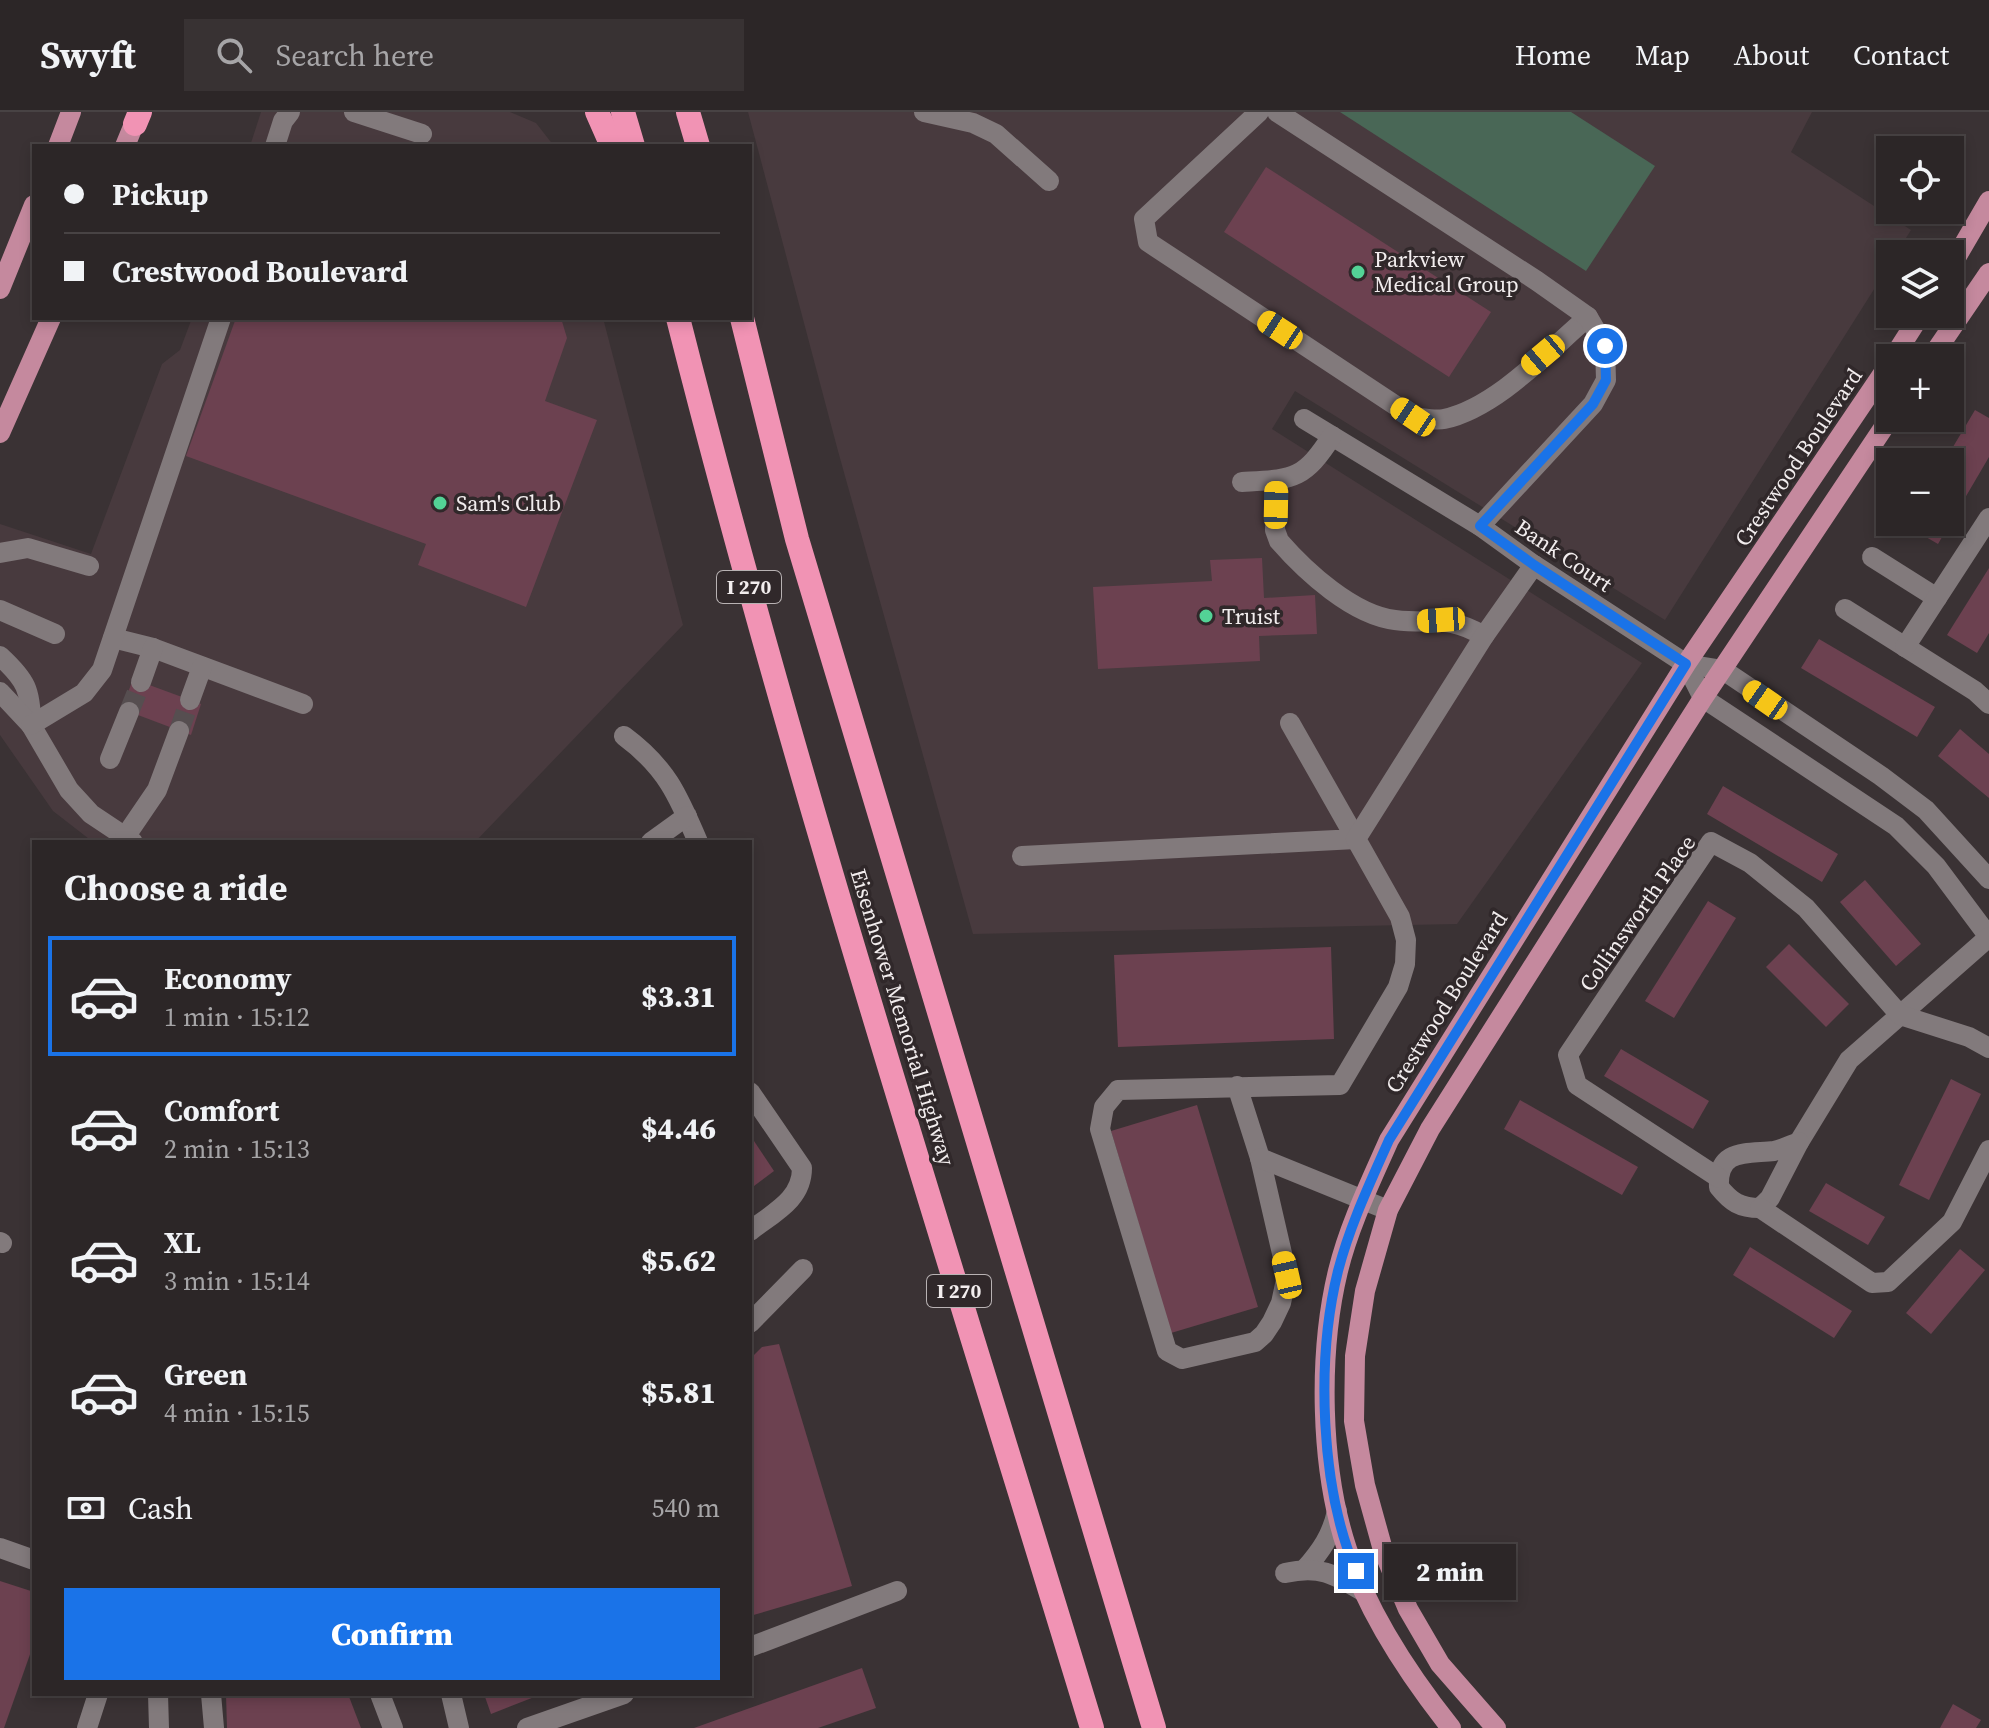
<!DOCTYPE html>
<meta charset="utf-8">
<style>
body{margin:0;font-family:"Source Serif 4",serif;background:#383233;color:#f1f3f6;height:100vh;display:flex;flex-direction:column;font-size:30px;white-space:nowrap}
*{box-sizing:border-box;margin:0}
p{font-size:26px;color:#a6a5a7}
.icon{flex:none;width:44px;height:44px;fill:none;stroke:currentColor;stroke-width:2;stroke-linecap:round;stroke-linejoin:round}
.map{position:relative;flex:1;overflow:hidden}
.drawer{position:absolute;left:32px;top:728px;width:720px;height:856px;display:flex;flex-direction:column;background:#2c2627;border-radius:0px;box-shadow:0 4px 12px #0003,0 0 0 2px #484344}
.drawer>*{flex:none}
.hud{position:absolute;left:32px;top:32px;width:720px;height:176px;border-radius:0px;box-shadow:0 4px 12px #0003,0 0 0 2px #484344;display:grid;align-content:center;height:176px;padding:0 32px;background:#2c2627}
.tools{position:absolute;left:1876px;top:24px;display:grid;gap:16px}
.tools a{display:grid;place-items:center;width:88px;height:88px;border-radius:0px;background:#2c2627;box-shadow:0 4px 12px #0003,0 0 0 2px #484344;font-size:40px}
.end{position:absolute;width:36px;height:36px;margin:-18px;border:10px solid #1a73e8;background:#fff;box-shadow:0 0 0 4px #fff}
.from{border-radius:50%}
.bubble{position:absolute;height:56px;border-radius:0px;background:#2c2627;box-shadow:0 4px 12px #0003,0 0 0 2px #484344;font-size:26px;font-weight:800;line-height:56px;text-align:center}
.car{position:absolute;width:24px;height:48px;margin:-24px -12px;border-radius:10px;box-shadow:0 0 6px 2px #0007;background:linear-gradient(#f5c518 24%,#345 0 40%,#f5c518 0 76%,#345 0 86%,#f5c518 0)}
.hud b{display:flex;align-items:center;gap:28px;height:76px;font-size:30px}
.hud b+b{border-top:2px solid #484344}
.hud i{width:20px;height:20px;background:#f1f3f6}
ul{padding:0;list-style:none}
li{display:flex;align-items:center;gap:24px;height:120px;margin:0 16px 12px;padding:0 16px;border:4px solid transparent;border-radius:0px}
li div{flex:1}
li b{display:block;font-size:30px}
li em{font-style:normal;font-weight:800}
li.current{border-color:#1a73e8}
li>.icon{width:72px;height:72px;stroke-width:1.5}
h2{padding:0 32px;font-size:36px;line-height:96px}
.pay{display:flex;align-items:center;gap:20px;height:88px;padding:0 32px;font-size:30px}
.pay p{margin-inline-start:auto}
.action{display:flex;gap:16px;margin-top:auto;padding:16px 32px}
.action a{flex:1;height:92px;border-radius:0px;background:#1a73e8;color:#fff;font-size:32px;font-weight:800;line-height:92px;text-align:center}
header{display:flex;align-items:center;gap:48px;box-sizing:border-box;height:112px;padding:0 40px;background:#2c2627;border-bottom:2px solid #484344}
header strong{font-size:38px}
nav{display:flex;gap:44px;margin-inline-start:auto;font-size:28px}
.search{width:560px;height:72px;background:#383233;display:flex;align-items:center;gap:20px;box-sizing:border-box;padding:0 28px;border-radius:0px;color:#a6a5a7;font-size:30px}
.map>svg:first-child{display:block}
.built{fill:#483a3e}
.green{fill:#496756}
.building{fill:#6c4150}
.lines{fill:none;stroke-linecap:round;stroke-linejoin:round}
.minor-tunnel{stroke:#564e50;stroke-width:20;stroke-dasharray:20 10;stroke-linecap:butt}
.minor{stroke:#827a7c;stroke-width:20}
.major{stroke:#c5899e;stroke-width:20}
.highway{stroke:#f193b4;stroke-width:24}
.route{stroke:#1a73e8;stroke-width:10}
.poi-dot{fill:#53d396;stroke:#30282a;stroke-width:3}
.labels{text-anchor:middle;stroke-width:7;stroke-linejoin:round;paint-order:stroke}
.shield{fill:#30282a;stroke:#b8b2b3;stroke-width:2}
.shield-label{font-size:20px;font-weight:bold;fill:#f2edee}
.poi-label{font-size:22px;fill:#f2edee;stroke:#30282a;text-anchor:start}
.street-label{font-size:22px;fill:#f2edee;stroke:#30282a}
</style>
<header>
<strong>Swyft</strong>
<div class="search"><svg class="icon" aria-label="search" viewBox="0 0 24 24"><circle cx="10" cy="10" r="6"/><path d="M15 15l6 6"/></svg>Search here</div>
<nav><a>Home</a><a>Map</a><a>About</a><a>Contact</a></nav>
</header>
<div class="map">
<svg width="1989" height="1616" viewBox="0 0 1989 1616">
<rect width="100%" height="100%" fill="#3a3234"/>
<g class="built">
<path d="M261,0H510L536,11L554,34H250Z"/>
<path d="M748,0H1812L1791,40L1911,118L1896,142H1890V152L1665,508L1295,279L1272,317L1642,551L1457,812L973,822L838,339Z"/>
<path d="M192,206H603L683,513L475,730H93L53,699L0,623V412L91,442L162,252L180,238Z"/>
</g>
<path class="green" d="M1340,0H1571L1655,54L1586,159Z"/>
<g class="building">
<path d="M1266,55L1491,200L1449,265L1224,120Z"/>
<path d="M236,206H561L567,226L545,289L597,308L526,495L418,453L426,432L186,344Z"/>
<path d="M1975,298L1989,306V345L1938,432L1907,414L1909,410H1950V350H1944Z"/>
<path d="M1262,446L1264,486L1315,483L1317,522L1259,524L1260,549L1098,557L1093,475L1212,469L1210,448Z"/>
<path d="M1989,456V521L1977,541L1947,523Z"/>
<path d="M1819,527L1935,595L1917,625L1801,556Z"/>
<path d="M133,567L201,592L191,623L122,597Z"/>
<path d="M1960,617L1989,642V686L1938,644Z"/>
<path d="M1723,674L1838,742L1822,770L1707,702Z"/>
<path d="M1865,768L1921,832L1896,854L1840,790Z"/>
<path d="M1708,789L1736,806L1674,906L1645,889Z"/>
<path d="M1789,832L1849,892L1826,915L1766,855Z"/>
<path d="M1331,835L1334,927L1118,935L1114,843Z"/>
<path d="M1621,937L1709,989L1693,1017L1604,964Z"/>
<path d="M1951,967L1981,982L1929,1088L1899,1073Z"/>
<path d="M1520,988L1638,1055L1622,1083L1504,1017Z"/>
<path d="M1197,993L1258,1195L1171,1221L1111,1019Z"/>
<path d="M750,1023L774,1059L750,1077Z"/>
<path d="M1826,1071L1885,1105L1868,1133L1809,1099Z"/>
<path d="M1750,1135L1852,1199L1834,1226L1733,1163Z"/>
<path d="M1960,1137L1985,1158L1931,1222L1906,1201Z"/>
<path d="M779,1232L852,1474L750,1504V1247L762,1235Z"/>
<path d="M0,1469L34,1480V1531L4,1616H0Z"/>
<path d="M862,1556L876,1596L818,1616H694Z"/>
<path d="M226,1582H348L361,1616H227Z"/>
<path d="M484,1582H542L491,1602Z"/>
<path d="M1953,1592L1981,1608L1976,1616H1940Z"/>
</g>
<g class="lines">
<g class="minor-tunnel">
<path d="M129,600L141,570"/>
<path d="M179,619L190,588"/>
</g>
<g class="minor">
<path d="M354,0L422,22"/>
<path d="M924,0L973,11L996,22L1049,69"/>
<path d="M1259,0L1144,107L1148,130L1413,305C1423,306 1435,309 1444,307C1496,296 1548,239 1588,205"/>
<path d="M1277,0L1537,169L1588,205L1605,234L1606,268L1593,292L1480,414"/>
<path d="M275,34L283,9L290,0"/>
<path d="M1304,307L1480,414L1534,453L1686,552L1723,558L1881,664L1926,698L1989,767"/>
<path d="M1276,368L1275,418L1279,429C1306,460 1353,503 1395,508C1434,513 1446,502 1484,524"/>
<path d="M1242,370C1293,367 1303,369 1332,324"/>
<path d="M0,441L28,436L89,454"/>
<path d="M1872,445L1937,486"/>
<path d="M1845,497L1975,579L1989,592"/>
<path d="M0,498L55,522"/>
<path d="M113,526L153,536L303,592"/>
<path d="M1905,535L1989,406"/>
<path d="M0,544C26,568 31,578 31,613"/>
<path d="M1686,552L1703,586L1896,714L1936,754L1989,825"/>
<path d="M141,570L153,536"/>
<path d="M0,580L31,613L69,678L91,702L133,730"/>
<path d="M190,588L202,555"/>
<path d="M31,613L84,581L102,558L221,206"/>
<path d="M624,624C666,655 678,683 698,730"/>
<path d="M110,647L129,600"/>
<path d="M125,725L157,678L179,619"/>
<path d="M651,730L687,704"/>
<path d="M1022,744L1356,727L1290,611"/>
<path d="M1237,974L1260,1046L1287,1163L1281,1191L1272,1210L1264,1222L1255,1230L1182,1247L1167,1239L1100,1017L1104,995L1118,978L1340,973L1398,875L1405,852L1406,828L1400,805L1356,727L1484,524L1534,453"/>
<path d="M750,980L802,1056C802,1088 773,1101 750,1119"/>
<path d="M1799,1030L1849,948L1989,825"/>
<path d="M1799,1030L1770,1086L1760,1096C1740,1096 1731,1090 1719,1075C1717,1036 1747,1042 1774,1039C1783,1037 1791,1033 1799,1030Z"/>
<path d="M1260,1046L1388,1098"/>
<path d="M1719,1066L1577,973L1568,943L1711,730L1750,751L1806,796L1900,903L1969,925L1989,936"/>
<path d="M1760,1096L1872,1171L1888,1170L1952,1110L1989,1038"/>
<path d="M0,1130L2,1131"/>
<path d="M750,1211L803,1157"/>
<path d="M0,1436L34,1448"/>
<path d="M1305,1457C1321,1439 1332,1423 1337,1399"/>
<path d="M1285,1461C1320,1453 1334,1462 1364,1480"/>
<path d="M750,1535L897,1479"/>
<path d="M158,1582L159,1616"/>
<path d="M211,1582L214,1616"/>
<path d="M380,1582L393,1616"/>
<path d="M451,1582L459,1616"/>
<path d="M87,1616L98,1582"/>
<path d="M527,1616L624,1582"/>
</g>
<g class="major">
<path d="M58,34L71,0"/>
<path d="M125,34L139,0"/>
<path d="M1950,156L1989,89"/>
<path d="M0,177L34,93"/>
<path d="M1893,246L1921,202"/>
<path d="M1931,246L1989,161"/>
<path d="M0,321L51,206"/>
<path d="M1451,1616C1409,1563 1368,1502 1347,1437C1320,1356 1318,1242 1338,1159C1349,1114 1370,1071 1389,1028L1686,552L1890,251"/>
<path d="M1496,1616L1440,1552L1408,1497L1383,1438L1365,1373L1354,1309L1355,1244L1365,1179L1388,1098L1430,1017L1703,586L1890,306"/>
</g>
<g class="highway">
<path d="M597,0L612,34"/>
<path d="M623,0L633,34"/>
<path d="M688,0L698,34"/>
<path d="M135,12L140,0"/>
<path d="M678,206C798,681 950,1148 1092,1616"/>
<path d="M742,206L797,427L1154,1616"/>
</g>
</g>
<g class="lines">
<path class="route" d="M1356,1459C1320,1375 1316,1247 1338,1159C1350,1113 1370,1071 1389,1028L1686,552L1534,453L1480,414L1593,292L1606,268L1605,234"/>
</g>
<g class="poi-dot">
<circle cx="1358" cy="160" r="8"/>
<circle cx="440" cy="391" r="8"/>
<circle cx="1206" cy="504" r="8"/>
</g>
<g class="labels">
<g class="shield">
<rect x="717" y="459" width="64" height="32" rx="6"/>
<rect x="927" y="1163" width="64" height="32" rx="6"/>
</g>
<g class="shield-label">
<text x="749" y="482">I 270</text>
<text x="959" y="1186">I 270</text>
</g>
<g class="poi-label">
<text x="1374" y="155">Parkview<tspan x="1374" dy="25">Medical Group</tspan></text>
<text x="456" y="399">Sam's Club</text>
<text x="1222" y="512">Truist</text>
</g>
<g class="street-label">
<text transform="translate(1798 345) rotate(-56)" y="8">Crestwood Boulevard</text>
<text transform="translate(1564 443) rotate(34)" y="8">Bank Court</text>
<text transform="translate(1637 801) rotate(-55)" y="8">Collinsworth Place</text>
<text transform="translate(1446 890) rotate(-58)" y="8">Crestwood Boulevard</text>
<text transform="translate(903 905) rotate(73)" y="8">Eisenhower Memorial Highway</text>
</g>
</g>
</svg>
<div class="tools">
<a><svg class="icon" aria-label="locate" viewBox="0 0 24 24"><circle cx="12" cy="12" r="6"/><path d="M12 2v4M12 18v4M2 12h4M18 12h4"/></svg></a>
<a><svg class="icon" aria-label="layers" viewBox="0 0 24 24"><path d="M12 4l9 5-9 5-9-5zM3 14l9 5 9-5"/></svg></a>
<a>+</a>
<a>−</a>
</div>
<i class="end from" style="left:1605px;top:234px"></i>
<i class="end" style="left:1356px;top:1459px"></i>
<div class="bubble" style="left:1384px;top:1432px;width:132px">2 min</div>
<i class="car" style="left:1280px;top:218px;rotate:303deg"></i>
<i class="car" style="left:1543px;top:243px;rotate:230deg"></i>
<i class="car" style="left:1413px;top:305px;rotate:304deg"></i>
<i class="car" style="left:1276px;top:393px;rotate:1deg"></i>
<i class="car" style="left:1441px;top:508px;rotate:266deg"></i>
<i class="car" style="left:1765px;top:588px;rotate:305deg"></i>
<i class="car" style="left:1287px;top:1163px;rotate:347deg"></i>
<div class="hud">
<b><i class="from"></i>Pickup</b>
<b><i></i>Crestwood Boulevard</b>
</div>
<section class="drawer">
<h2>Choose a ride</h2>
<ul>
<li class="current"><svg class="icon" aria-label="car" viewBox="0 0 24 24"><path d="M5 17H2v-5l4-1 3-4h7l3 4 3 1v5h-3M9 17h6M6 11h13"/><circle cx="7" cy="17" r="2"/><circle cx="17" cy="17" r="2"/></svg><div><b>Economy</b><p>1 min · 15:12</p></div><em>$3.31</em></li>
<li><svg class="icon" aria-label="car" viewBox="0 0 24 24"><path d="M5 17H2v-5l4-1 3-4h7l3 4 3 1v5h-3M9 17h6M6 11h13"/><circle cx="7" cy="17" r="2"/><circle cx="17" cy="17" r="2"/></svg><div><b>Comfort</b><p>2 min · 15:13</p></div><em>$4.46</em></li>
<li><svg class="icon" aria-label="car" viewBox="0 0 24 24"><path d="M5 17H2v-5l4-1 3-4h7l3 4 3 1v5h-3M9 17h6M6 11h13"/><circle cx="7" cy="17" r="2"/><circle cx="17" cy="17" r="2"/></svg><div><b>XL</b><p>3 min · 15:14</p></div><em>$5.62</em></li>
<li><svg class="icon" aria-label="car" viewBox="0 0 24 24"><path d="M5 17H2v-5l4-1 3-4h7l3 4 3 1v5h-3M9 17h6M6 11h13"/><circle cx="7" cy="17" r="2"/><circle cx="17" cy="17" r="2"/></svg><div><b>Green</b><p>4 min · 15:15</p></div><em>$5.81</em></li>
</ul>
<div class="pay"><svg class="icon" aria-label="cash" viewBox="0 0 24 24"><path d="M3 7h18v10H3z"/><circle cx="12" cy="12" r="2"/></svg>Cash<p>540 m</p></div>
<div class="action"><a>Confirm</a></div>
</section>
</div>
